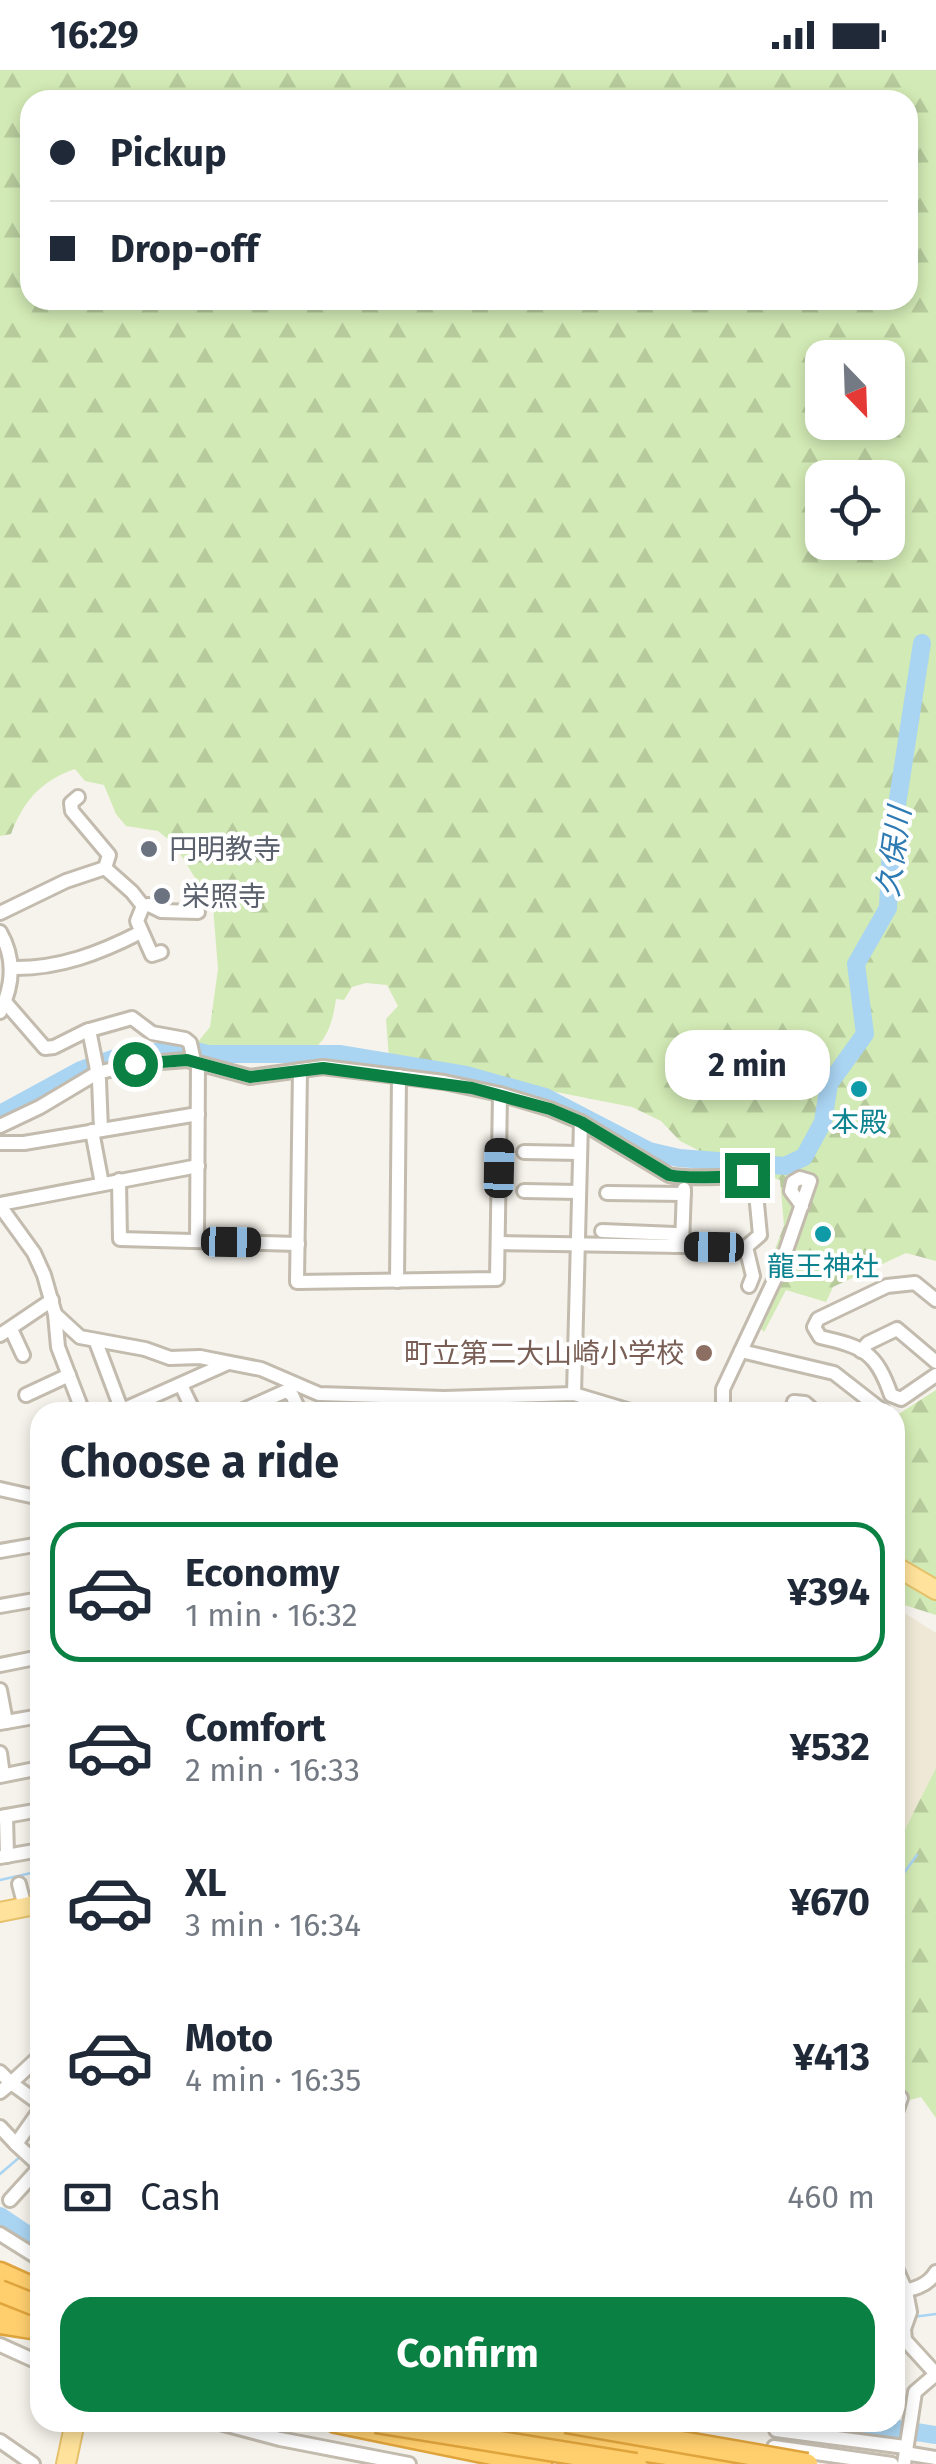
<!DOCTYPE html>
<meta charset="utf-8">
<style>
body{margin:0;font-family:"Fira Sans","Noto Sans JP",sans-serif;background:#f2f2f3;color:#1f2937;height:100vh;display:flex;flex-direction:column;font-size:38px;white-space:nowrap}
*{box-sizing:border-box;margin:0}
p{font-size:32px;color:#747a83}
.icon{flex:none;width:55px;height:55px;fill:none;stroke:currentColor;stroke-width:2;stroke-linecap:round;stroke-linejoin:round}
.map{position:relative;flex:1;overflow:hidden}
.side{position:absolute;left:30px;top:1332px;width:875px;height:1030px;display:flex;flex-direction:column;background:#fff;border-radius:30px;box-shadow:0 5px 15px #0003}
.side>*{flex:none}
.hud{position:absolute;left:20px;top:20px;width:898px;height:220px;border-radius:30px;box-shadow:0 5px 15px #0003;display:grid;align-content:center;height:220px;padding:0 30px;background:#fff}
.needle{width:65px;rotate:157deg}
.buttons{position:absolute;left:805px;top:270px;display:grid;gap:20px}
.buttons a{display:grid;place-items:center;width:100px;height:100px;border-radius:20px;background:#fff;box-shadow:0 5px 15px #0003;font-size:50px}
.end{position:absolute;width:45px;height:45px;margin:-22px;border:12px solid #0b8043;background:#fff;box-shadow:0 0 0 5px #fff}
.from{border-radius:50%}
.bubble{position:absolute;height:70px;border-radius:30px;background:#fff;box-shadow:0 5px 15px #0003;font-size:32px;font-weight:700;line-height:70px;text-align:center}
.car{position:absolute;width:30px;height:60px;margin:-30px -15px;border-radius:12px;box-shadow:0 0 8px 2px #0007;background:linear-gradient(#222 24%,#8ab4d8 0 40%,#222 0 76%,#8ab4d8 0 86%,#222 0)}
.hud b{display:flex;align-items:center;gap:35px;height:95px;font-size:38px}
.hud b+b{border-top:2px solid #e0e1e3}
.hud i{width:25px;height:25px;background:#1f2937}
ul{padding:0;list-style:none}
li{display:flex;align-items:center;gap:30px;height:140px;margin:0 20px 15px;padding:0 10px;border:5px solid transparent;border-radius:30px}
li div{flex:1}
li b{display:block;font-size:38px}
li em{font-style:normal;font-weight:700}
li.active{border-color:#0b8043}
li>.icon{width:90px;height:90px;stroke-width:1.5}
h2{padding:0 30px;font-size:45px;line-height:120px}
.pay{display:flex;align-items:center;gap:25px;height:110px;padding:0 30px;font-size:38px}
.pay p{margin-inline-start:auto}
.primary-button{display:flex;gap:20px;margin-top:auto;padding:20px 30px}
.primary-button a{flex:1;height:115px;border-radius:30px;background:#0b8043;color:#fff;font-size:40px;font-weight:700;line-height:115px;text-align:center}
.status{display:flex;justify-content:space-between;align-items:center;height:70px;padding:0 50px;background:#fff;direction:ltr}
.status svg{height:28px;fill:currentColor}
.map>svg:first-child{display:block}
.education{fill:#efe8d6}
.forest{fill:url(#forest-firs);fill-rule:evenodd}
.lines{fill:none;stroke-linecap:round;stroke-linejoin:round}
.stream{stroke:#a9d4f2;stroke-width:2.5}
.river{stroke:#a9d4f2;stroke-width:18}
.minor-casing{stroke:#c2bbae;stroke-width:18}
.major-casing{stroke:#e6c16a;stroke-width:22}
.highway-casing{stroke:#e0a43c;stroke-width:25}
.minor{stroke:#fff;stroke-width:12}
.major{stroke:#ffe39c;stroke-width:18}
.highway{stroke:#ffcf6e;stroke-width:20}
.highway-bridge-casing{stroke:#e0a43c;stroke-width:25;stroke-linecap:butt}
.highway-bridge{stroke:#ffcf6e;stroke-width:20}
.route{stroke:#0b8043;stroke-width:12}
.worship-dot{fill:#6b7280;stroke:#fff;stroke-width:4}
.culture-dot{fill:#0f9aa8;stroke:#fff;stroke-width:4}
.education-dot{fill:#8d6e63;stroke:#fff;stroke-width:4}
.labels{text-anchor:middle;stroke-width:8;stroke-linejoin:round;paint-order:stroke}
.worship-label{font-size:28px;fill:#5b616d;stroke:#fff;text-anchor:start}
.culture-label{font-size:28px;fill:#0d838f;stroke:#fff}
.education-label{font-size:28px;fill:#785e54;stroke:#fff;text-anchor:end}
.water-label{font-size:30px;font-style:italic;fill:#2e7ab2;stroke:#fff}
</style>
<div class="status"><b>16:29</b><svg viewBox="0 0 49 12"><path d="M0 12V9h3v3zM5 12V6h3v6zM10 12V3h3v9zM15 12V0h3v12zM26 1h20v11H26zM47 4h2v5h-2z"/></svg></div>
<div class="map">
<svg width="936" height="2394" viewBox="0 0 936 2394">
<defs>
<pattern id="forest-firs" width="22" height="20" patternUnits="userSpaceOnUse" patternTransform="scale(2.5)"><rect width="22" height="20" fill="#d2eab5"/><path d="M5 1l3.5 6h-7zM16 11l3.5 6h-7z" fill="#b6ca9c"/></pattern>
</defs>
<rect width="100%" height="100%" fill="#f6f3ec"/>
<path class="education" d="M895,1537L936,1563V1698L895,1779Z"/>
<g class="forest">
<path d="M0,0H936V1191L906,1183L833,1217L826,1232L786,1220L764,1262L754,1252L773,1199V1184L784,1156L780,1110L716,1089L680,1071L661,1051L632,1037L389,989L386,949L398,936L387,915L366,913L352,917L344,930L336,929C334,944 330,962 320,973C296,1001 221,998 197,973L210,957L218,899L213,837L174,774L158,761L126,756L116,744L104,715L85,711L75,699C41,711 24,730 11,764L0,766ZM30,30H908V230H30ZM822,288H888V352H822ZM822,408H888V472H822Z"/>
<path d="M936,1320V1545L895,1532V1363L903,1366L905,1362L897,1345Z"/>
<path d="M936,1698V2048L921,2027L895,2034V1779Z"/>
</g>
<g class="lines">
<g class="stream">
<path d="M895,1804L901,1807L917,1785"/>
<path d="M0,1810L40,1801"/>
<path d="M28,2067L40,2053"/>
<path d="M0,2104L21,2086"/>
<path d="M895,2243L905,2245"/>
<path d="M913,2247L936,2244"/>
</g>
<g class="river">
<path d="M0,1044L81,1000L124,985L187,979L208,984H339L466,1005L545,1027L649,1081L679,1088L785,1096L804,1087L823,1052L829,1014L865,964L856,894L888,838L891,774L922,573"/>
<path d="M0,2146L40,2173"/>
<path d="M853,2352L936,2365"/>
</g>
<defs>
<g id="minor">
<path d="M78,727L71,733L72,741L109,785L105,798"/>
<path d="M0,843L66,811L105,798L132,822L143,836"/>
<path d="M0,862C15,888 14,914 0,942"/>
<path d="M161,882L152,885L137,851L143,836L149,835L161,841L198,842"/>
<path d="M12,898C59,899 100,883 141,862"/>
<path d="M5,932L45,978L54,977L86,961L132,948L152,963L185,969L190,973L194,991"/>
<path d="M89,960L99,1010L101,1060"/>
<path d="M300,1000L297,1212L497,1209L500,1024"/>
<path d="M0,1056L40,1037L97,1003L135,994L187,990L250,1007L323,997L444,1012L500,1024L550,1039L581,1052L669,1105C685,1109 728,1107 747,1105L755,1113L760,1165L746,1177L498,1173"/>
<path d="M92,1061L102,1114"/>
<path d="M0,1073H24L198,1044"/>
<path d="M524,1082L580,1083"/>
<path d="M119,1110L120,1169L298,1174"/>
<path d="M524,1121L579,1122"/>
<path d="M607,1123L684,1124"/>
<path d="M0,1134L198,1096"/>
<path d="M0,1136L34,1183L44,1205L55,1244L58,1277L83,1342"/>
<path d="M602,1161L675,1164L674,1176"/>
<path d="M197,1171L198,993"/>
<path d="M682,1174L684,1119"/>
<path d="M746,1177L753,1206L749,1216"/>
<path d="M397,1211L399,1006"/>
<path d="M936,1230L915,1213L887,1216L818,1249L814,1257L820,1267C864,1277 876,1282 891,1325L901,1329L936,1305"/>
<path d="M55,1244L80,1267L145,1279L170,1288L200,1287L261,1299L319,1324L444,1328L574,1324L634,1342"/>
<path d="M11,1259L23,1285"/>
<path d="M0,1265L52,1230"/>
<path d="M96,1272L122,1341"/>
<path d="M741,1281L834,1303L884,1342"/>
<path d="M861,1281L868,1273L897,1259L936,1292"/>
<path d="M181,1315L194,1342"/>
<path d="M574,1324L581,1052"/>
<path d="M26,1325L69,1305"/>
<path d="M118,1342L228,1293"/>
<path d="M239,1342L286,1321L292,1325L300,1342"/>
<path d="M723,1342V1319L780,1198L810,1111L800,1108L793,1112L791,1121L802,1136"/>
<path d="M791,1342L794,1332L805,1333L815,1342"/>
<path d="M0,1419L40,1428"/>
<path d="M0,1481L40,1474"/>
<path d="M0,1536L40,1529"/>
<path d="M0,1595L40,1587"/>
<path d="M0,1620L6,1652"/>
<path d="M0,1653L40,1646"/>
<path d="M0,1683L3,1705"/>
<path d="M0,1706L40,1698"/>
<path d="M6,1746L7,1786"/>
<path d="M0,1747L40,1740"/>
<path d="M0,1787L40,1780"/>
<path d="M19,1814L25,1837"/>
<path d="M40,1986L11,2013L40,2034"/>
<path d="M0,2002L11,2013L0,2022"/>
<path d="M895,2045L901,2028"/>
<path d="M0,2057L16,2074L40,2040"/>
<path d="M16,2074L40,2096"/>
<path d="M10,2130L40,2097"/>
<path d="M0,2164L40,2189"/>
<path d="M895,2196L906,2221L910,2242L904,2259L905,2270L936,2304L915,2322L904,2394"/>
<path d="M895,2221C911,2221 928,2216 936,2202"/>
<path d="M0,2275L40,2293"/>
<path d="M216,2352L280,2369L409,2394"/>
<path d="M776,2360L905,2377"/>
<path d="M0,2371L33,2394"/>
<path d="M774,2377L892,2394"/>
<path d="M911,2384L936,2388"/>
</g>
<g id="major">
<path d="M895,1496L936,1520"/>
<path d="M0,1842L40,1834"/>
<path d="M66,2394L75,2352"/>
</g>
<g id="highway">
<path d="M0,2203L40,2221"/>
<path d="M0,2236L40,2252"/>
<path d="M0,2253L38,2259"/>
<path d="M336,2352L541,2394"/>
<path d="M449,2352L735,2394"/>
</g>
</defs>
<use href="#minor" class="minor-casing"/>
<use href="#major" class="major-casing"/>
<use href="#highway" class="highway-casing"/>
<use href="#minor" class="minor"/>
<use href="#major" class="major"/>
<use href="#highway" class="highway"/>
<defs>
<g id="highway-bridge">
<path d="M0,2221L40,2237"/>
<path d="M376,2352L636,2394"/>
<path d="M566,2352L807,2394"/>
</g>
</defs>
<use href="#highway-bridge" class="highway-bridge-casing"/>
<use href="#highway-bridge" class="highway-bridge"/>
</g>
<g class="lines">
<path class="route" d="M135,994L187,990L250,1007L323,998L472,1018L550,1039L581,1052L669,1105C685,1109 728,1107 747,1105"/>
</g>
<g class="worship-dot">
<circle cx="149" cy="779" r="10"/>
<circle cx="162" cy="826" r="10"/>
</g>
<g class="culture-dot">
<circle cx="859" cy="1019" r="10"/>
<circle cx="823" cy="1164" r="10"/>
</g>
<circle class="education-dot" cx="704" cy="1283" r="10"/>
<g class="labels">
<g class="worship-label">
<text x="169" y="789">円明教寺</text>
<text x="182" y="836">栄照寺</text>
</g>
<g class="culture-label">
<text x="859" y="1062">本殿</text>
<text x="823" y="1206">龍王神社</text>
</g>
<g class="education-label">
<text x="684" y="1293">町立第二大山崎小学校</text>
</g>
<g class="water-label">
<text transform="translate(894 782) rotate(-82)" y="10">久保川</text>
</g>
</g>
</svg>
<div class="buttons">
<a><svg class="needle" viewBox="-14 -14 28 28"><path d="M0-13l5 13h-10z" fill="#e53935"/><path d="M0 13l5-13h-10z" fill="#747a83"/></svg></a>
<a><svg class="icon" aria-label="locate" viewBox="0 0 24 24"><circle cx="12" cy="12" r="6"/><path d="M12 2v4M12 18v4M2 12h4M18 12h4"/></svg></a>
</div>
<i class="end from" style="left:135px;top:994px"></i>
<i class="end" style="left:747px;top:1105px"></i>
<div class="bubble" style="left:665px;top:960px;width:165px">2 min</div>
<i class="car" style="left:499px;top:1098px;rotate:1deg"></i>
<i class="car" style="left:231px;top:1172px;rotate:91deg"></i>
<i class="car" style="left:714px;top:1177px;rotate:271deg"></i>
<div class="hud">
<b><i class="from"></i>Pickup</b>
<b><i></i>Drop-off</b>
</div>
<section class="side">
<h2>Choose a ride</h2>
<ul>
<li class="active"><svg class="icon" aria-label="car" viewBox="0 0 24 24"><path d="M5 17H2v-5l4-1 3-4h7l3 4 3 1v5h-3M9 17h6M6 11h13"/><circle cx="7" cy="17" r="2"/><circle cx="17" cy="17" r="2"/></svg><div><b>Economy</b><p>1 min · 16:32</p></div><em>¥394</em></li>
<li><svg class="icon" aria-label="car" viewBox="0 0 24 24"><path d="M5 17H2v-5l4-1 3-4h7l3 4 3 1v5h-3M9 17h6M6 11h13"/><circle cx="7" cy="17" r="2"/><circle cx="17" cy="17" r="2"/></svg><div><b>Comfort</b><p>2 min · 16:33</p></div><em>¥532</em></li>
<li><svg class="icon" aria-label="car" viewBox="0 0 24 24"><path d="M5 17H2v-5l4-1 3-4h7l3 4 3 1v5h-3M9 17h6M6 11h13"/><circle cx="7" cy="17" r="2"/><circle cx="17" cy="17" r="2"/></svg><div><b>XL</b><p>3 min · 16:34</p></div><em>¥670</em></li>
<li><svg class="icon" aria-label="car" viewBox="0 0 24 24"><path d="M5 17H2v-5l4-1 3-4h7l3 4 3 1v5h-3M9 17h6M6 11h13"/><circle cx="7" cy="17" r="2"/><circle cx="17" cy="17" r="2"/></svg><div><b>Moto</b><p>4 min · 16:35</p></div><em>¥413</em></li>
</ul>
<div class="pay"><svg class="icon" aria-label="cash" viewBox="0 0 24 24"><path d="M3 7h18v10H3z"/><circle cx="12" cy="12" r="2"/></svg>Cash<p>460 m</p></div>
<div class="primary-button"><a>Confirm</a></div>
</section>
</div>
